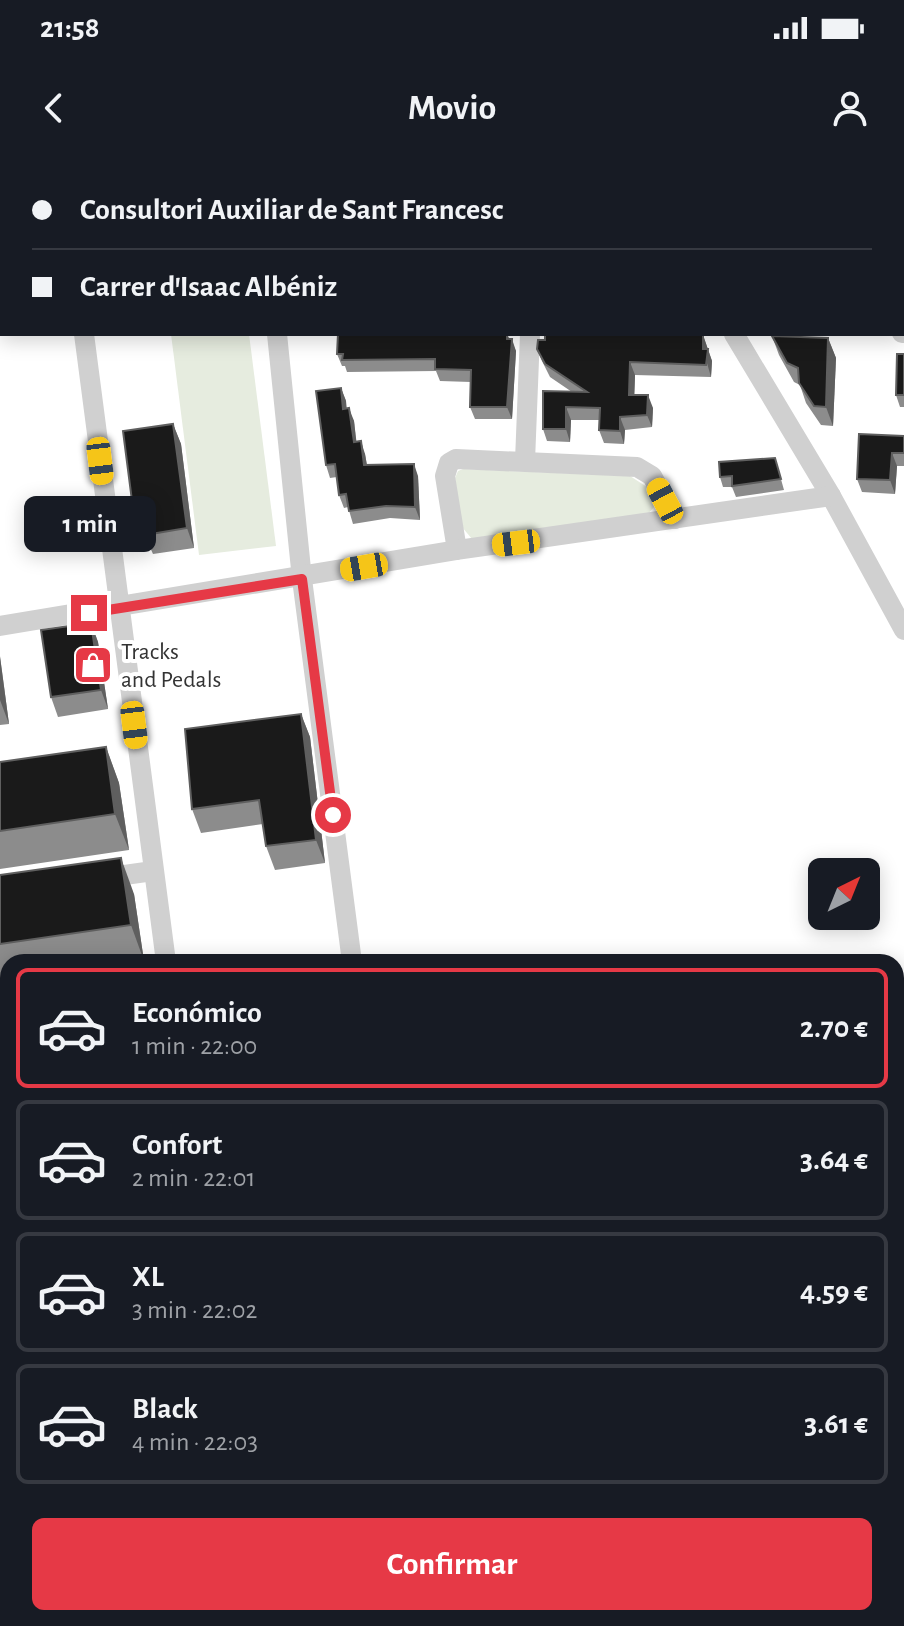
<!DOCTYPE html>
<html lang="es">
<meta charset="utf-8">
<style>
body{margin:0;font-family:"Alegreya Sans",sans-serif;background:#20242c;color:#f1f3f6;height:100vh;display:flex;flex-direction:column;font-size:30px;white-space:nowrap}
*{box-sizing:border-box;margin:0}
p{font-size:26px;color:#9ea1a6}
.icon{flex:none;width:44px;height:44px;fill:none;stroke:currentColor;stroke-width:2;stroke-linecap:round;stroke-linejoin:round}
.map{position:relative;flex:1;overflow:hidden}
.side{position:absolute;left:0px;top:794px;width:904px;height:672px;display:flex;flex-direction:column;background:#171b24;border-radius:24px 24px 0 0;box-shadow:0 4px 20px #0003}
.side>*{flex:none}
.banner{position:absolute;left:0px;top:0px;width:904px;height:176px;box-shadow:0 4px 20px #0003;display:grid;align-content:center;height:176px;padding:0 32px;background:#171b24}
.needle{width:52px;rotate:43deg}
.controls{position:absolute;left:808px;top:698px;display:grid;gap:16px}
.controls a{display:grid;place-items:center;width:72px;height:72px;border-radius:12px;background:#171b24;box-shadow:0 4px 20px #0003;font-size:40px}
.end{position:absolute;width:36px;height:36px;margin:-18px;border:10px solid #e63946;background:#fff;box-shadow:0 0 0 4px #fff}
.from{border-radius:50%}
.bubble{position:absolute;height:56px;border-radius:12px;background:#171b24;box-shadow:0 4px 20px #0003;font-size:26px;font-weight:700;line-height:56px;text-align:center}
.car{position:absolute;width:24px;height:48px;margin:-24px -12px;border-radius:10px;box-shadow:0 0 6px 2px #0007;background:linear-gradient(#f5c518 24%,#345 0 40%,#f5c518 0 76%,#345 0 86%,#f5c518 0)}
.banner b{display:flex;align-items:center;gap:28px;height:76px;font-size:30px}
.banner b+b{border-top:2px solid #363941}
.banner i{width:20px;height:20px;background:#f1f3f6}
ul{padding:14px 0 0;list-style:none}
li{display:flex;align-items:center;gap:24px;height:120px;margin:0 16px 12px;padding:0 16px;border:4px solid #363941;border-radius:12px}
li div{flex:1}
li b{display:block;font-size:30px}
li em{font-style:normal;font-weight:700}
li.active{border-color:#e63946}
li>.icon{width:72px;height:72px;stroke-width:1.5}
.primary-button{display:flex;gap:16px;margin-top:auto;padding:16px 32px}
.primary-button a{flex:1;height:92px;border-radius:12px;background:#e63946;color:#fff;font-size:32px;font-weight:700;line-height:92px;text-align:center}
.status{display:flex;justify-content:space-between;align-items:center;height:56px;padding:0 40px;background:#171b24;direction:ltr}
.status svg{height:22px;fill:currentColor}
header{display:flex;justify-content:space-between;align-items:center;height:104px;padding:0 32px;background:#171b24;font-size:36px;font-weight:700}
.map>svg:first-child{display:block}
.green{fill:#e6ecdf}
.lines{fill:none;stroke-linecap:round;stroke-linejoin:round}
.minor{stroke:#d0d0d0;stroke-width:20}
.wall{fill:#8c8c8c}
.shaded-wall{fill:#5f5f5f}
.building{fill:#1a1a1a;stroke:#5f5f5f;stroke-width:2}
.route{stroke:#e63946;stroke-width:10}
.labels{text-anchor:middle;stroke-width:8;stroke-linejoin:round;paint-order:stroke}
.poi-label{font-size:24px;fill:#333;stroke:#fff;text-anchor:start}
</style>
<div class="status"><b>21:58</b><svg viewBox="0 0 49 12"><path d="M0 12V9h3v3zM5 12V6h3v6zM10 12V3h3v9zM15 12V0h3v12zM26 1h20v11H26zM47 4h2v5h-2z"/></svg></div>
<header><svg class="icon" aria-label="back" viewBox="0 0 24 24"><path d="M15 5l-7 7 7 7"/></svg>Movio<svg class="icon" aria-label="person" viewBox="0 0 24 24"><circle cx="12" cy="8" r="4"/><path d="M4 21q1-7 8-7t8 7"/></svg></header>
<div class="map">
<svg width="904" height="1466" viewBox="0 0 904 1466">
<rect width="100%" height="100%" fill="#fff"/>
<g class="green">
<path d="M171,174H249L276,386L199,395Z"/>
<path d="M463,309L630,316L647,327L654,347L648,354L472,379L462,367L455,318L458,311Z"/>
</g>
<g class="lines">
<g class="minor">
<path d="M63,0L64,2"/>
<path d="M254,0V2"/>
<path d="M629,0L631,2"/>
<path d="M902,69L904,66"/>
<path d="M902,173H904"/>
<path d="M84,174L166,802"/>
<path d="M277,174L302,419L352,802"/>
<path d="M734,174L831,336L904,470"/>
<path d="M525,301L530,174"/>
<path d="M457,390L445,316L449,303L456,299L637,307L652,316L675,359"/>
<path d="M0,466L457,390L831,336"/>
<path d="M103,718L153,711"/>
<path d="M0,987L8,986"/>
<path d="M0,1272L8,1270"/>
</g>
</g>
<g class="wall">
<path d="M518,0H566V2H534L518,1Z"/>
<path d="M507,174L516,191L512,259H475L470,247L471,222L440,221L436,211L347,212L345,206H342L337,194Z"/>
<path d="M703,175L712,201L711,217L635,215L634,235L653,248L652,267L625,270L624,284L604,283L599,270L600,260H571L570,282L547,281L543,269L572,232L550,217L542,201L537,189Z"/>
<path d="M772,176L828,178L836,198L833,266L821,265L806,243L800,225L794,222L779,195Z"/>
<path d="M904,194V247H900L896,235Z"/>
<path d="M341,228L346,241V248L354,261L356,281L365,294L367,305L418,316L420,360L390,358L353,364L348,347L344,348L339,335L337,317L330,318L326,305Z"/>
<path d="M173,264L181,284L194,388L153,394L148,383L142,384L135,364Z"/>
<path d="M904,276V306H897L895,334L862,332L857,319Z"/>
<path d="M775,298L784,330L736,337L732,327H723L720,317Z"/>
<path d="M91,463L98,482L108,549L58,557L51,537Z"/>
<path d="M0,496L9,564L0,565Z"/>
<path d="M301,554L310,577L325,703L275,710L266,686L263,664L201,673L192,649Z"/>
<path d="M106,587L119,623L129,690L0,709V602Z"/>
<path d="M0,715L134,734L144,801L137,802H8V821L0,822Z"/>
<path d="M8,1091V1235L0,1236V1092Z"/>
</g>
<g class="shaded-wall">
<path d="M507,174L511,185L512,179L516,191L512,259L507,247Z"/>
<path d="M703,175L712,201L711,217L703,189Z"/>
<path d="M828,178L836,198L833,266L826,247Z"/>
<path d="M630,202L635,215L634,247L629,235Z"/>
<path d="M341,228L346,241L348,262L343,249Z"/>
<path d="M648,235L653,248L652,267L647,255Z"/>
<path d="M566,247L571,260L570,282L566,269Z"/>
<path d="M349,248L354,261L358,295L354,282Z"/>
<path d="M620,257L625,270L624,284L620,271Z"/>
<path d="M173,264L181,284L194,388L187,368Z"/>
<path d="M361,281L365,294L369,318L364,305Z"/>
<path d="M892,293L897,306L895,334L890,320Z"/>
<path d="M414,304L418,316L420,360L415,347Z"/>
<path d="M91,463L98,482L108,549L101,530Z"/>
<path d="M0,496V497L9,564L0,540Z"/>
<path d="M301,554L310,577L325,703L316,680Z"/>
<path d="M106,587L119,623L129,690L115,654Z"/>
<path d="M121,698L134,734L144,801L131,765Z"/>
</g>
<g class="building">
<rect x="86" y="0" width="122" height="2"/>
<path d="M338,174H507V179H512L507,247H470L471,210L435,209V199L342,200L343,194H337Z"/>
<path d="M545,174L703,175V189H708L706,205L630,202L629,235H648L647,255L620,257V271L599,270L600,248L566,247V269H543V231L587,232L545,204L537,189L538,180H545Z"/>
<path d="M772,176L828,178L826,247L814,246L799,223L798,208L787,203Z"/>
<path d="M897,194H904V235H896Z"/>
<path d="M341,228L343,249L349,248L354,282L361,281L364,305L414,304L415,347L386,346L349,351L346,334L339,335L335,304L326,305L316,231Z"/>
<path d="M173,264L187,368L145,375L143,363L135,364L123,271Z"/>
<path d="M859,274L904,276V293H892L890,320L857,319Z"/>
<path d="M775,298L781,319L732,326V316L720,317L719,302Z"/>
<path d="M91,463L101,530L51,537L41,470Z"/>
<path d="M301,554L316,680L266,686L259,640L192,649L185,569Z"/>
<path d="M106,587L115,654L0,671V602Z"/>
<path d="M121,698L131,765L0,784V715Z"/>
<path d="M8,1091V1208L0,1209V1092Z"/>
</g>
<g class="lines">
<path class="route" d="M89,453L302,419L333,655"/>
</g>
<defs>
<symbol id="shop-square" viewBox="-11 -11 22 22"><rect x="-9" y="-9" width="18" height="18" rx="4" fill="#e63946" stroke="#fff"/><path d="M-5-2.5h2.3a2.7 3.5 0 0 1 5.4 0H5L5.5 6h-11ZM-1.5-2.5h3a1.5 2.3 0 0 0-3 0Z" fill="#fff"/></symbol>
</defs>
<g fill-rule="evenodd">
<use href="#shop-square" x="71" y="483" width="44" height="44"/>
</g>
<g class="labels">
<g class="poi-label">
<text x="121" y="499">Tracks<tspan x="121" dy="28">and Pedals</tspan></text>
</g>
</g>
</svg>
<div class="controls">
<a><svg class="needle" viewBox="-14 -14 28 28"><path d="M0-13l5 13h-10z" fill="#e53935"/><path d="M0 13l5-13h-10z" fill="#9ea1a6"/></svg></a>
</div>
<i class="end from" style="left:333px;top:655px"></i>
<i class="end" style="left:89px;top:453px"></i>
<div class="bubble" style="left:24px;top:336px;width:132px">1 min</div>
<i class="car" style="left:100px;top:301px;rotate:173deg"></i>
<i class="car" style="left:665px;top:341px;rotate:332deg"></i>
<i class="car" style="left:516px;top:383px;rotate:263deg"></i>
<i class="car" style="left:364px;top:407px;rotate:260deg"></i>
<i class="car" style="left:134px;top:565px;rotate:173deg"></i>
<div class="banner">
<b><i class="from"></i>Consultori Auxiliar de Sant Francesc</b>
<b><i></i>Carrer d'Isaac Albéniz</b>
</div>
<section class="side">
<ul>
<li class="active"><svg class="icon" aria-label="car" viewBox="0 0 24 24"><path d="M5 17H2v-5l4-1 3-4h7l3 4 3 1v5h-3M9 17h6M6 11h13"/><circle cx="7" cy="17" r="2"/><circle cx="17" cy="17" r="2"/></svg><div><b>Económico</b><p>1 min · 22:00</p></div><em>2.70 €</em></li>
<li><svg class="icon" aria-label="car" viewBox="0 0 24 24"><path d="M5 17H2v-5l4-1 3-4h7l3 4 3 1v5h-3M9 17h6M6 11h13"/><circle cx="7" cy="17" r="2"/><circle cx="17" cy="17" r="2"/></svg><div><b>Confort</b><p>2 min · 22:01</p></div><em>3.64 €</em></li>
<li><svg class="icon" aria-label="car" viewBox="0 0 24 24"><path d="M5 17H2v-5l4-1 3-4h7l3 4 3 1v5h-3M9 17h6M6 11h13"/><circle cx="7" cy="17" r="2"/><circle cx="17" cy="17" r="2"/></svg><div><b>XL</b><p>3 min · 22:02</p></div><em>4.59 €</em></li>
<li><svg class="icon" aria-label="car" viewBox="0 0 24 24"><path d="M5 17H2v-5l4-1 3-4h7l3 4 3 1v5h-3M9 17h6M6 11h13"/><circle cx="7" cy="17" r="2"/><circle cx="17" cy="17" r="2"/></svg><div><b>Black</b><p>4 min · 22:03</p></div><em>3.61 €</em></li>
</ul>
<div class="primary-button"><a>Confirmar</a></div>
</section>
</div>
